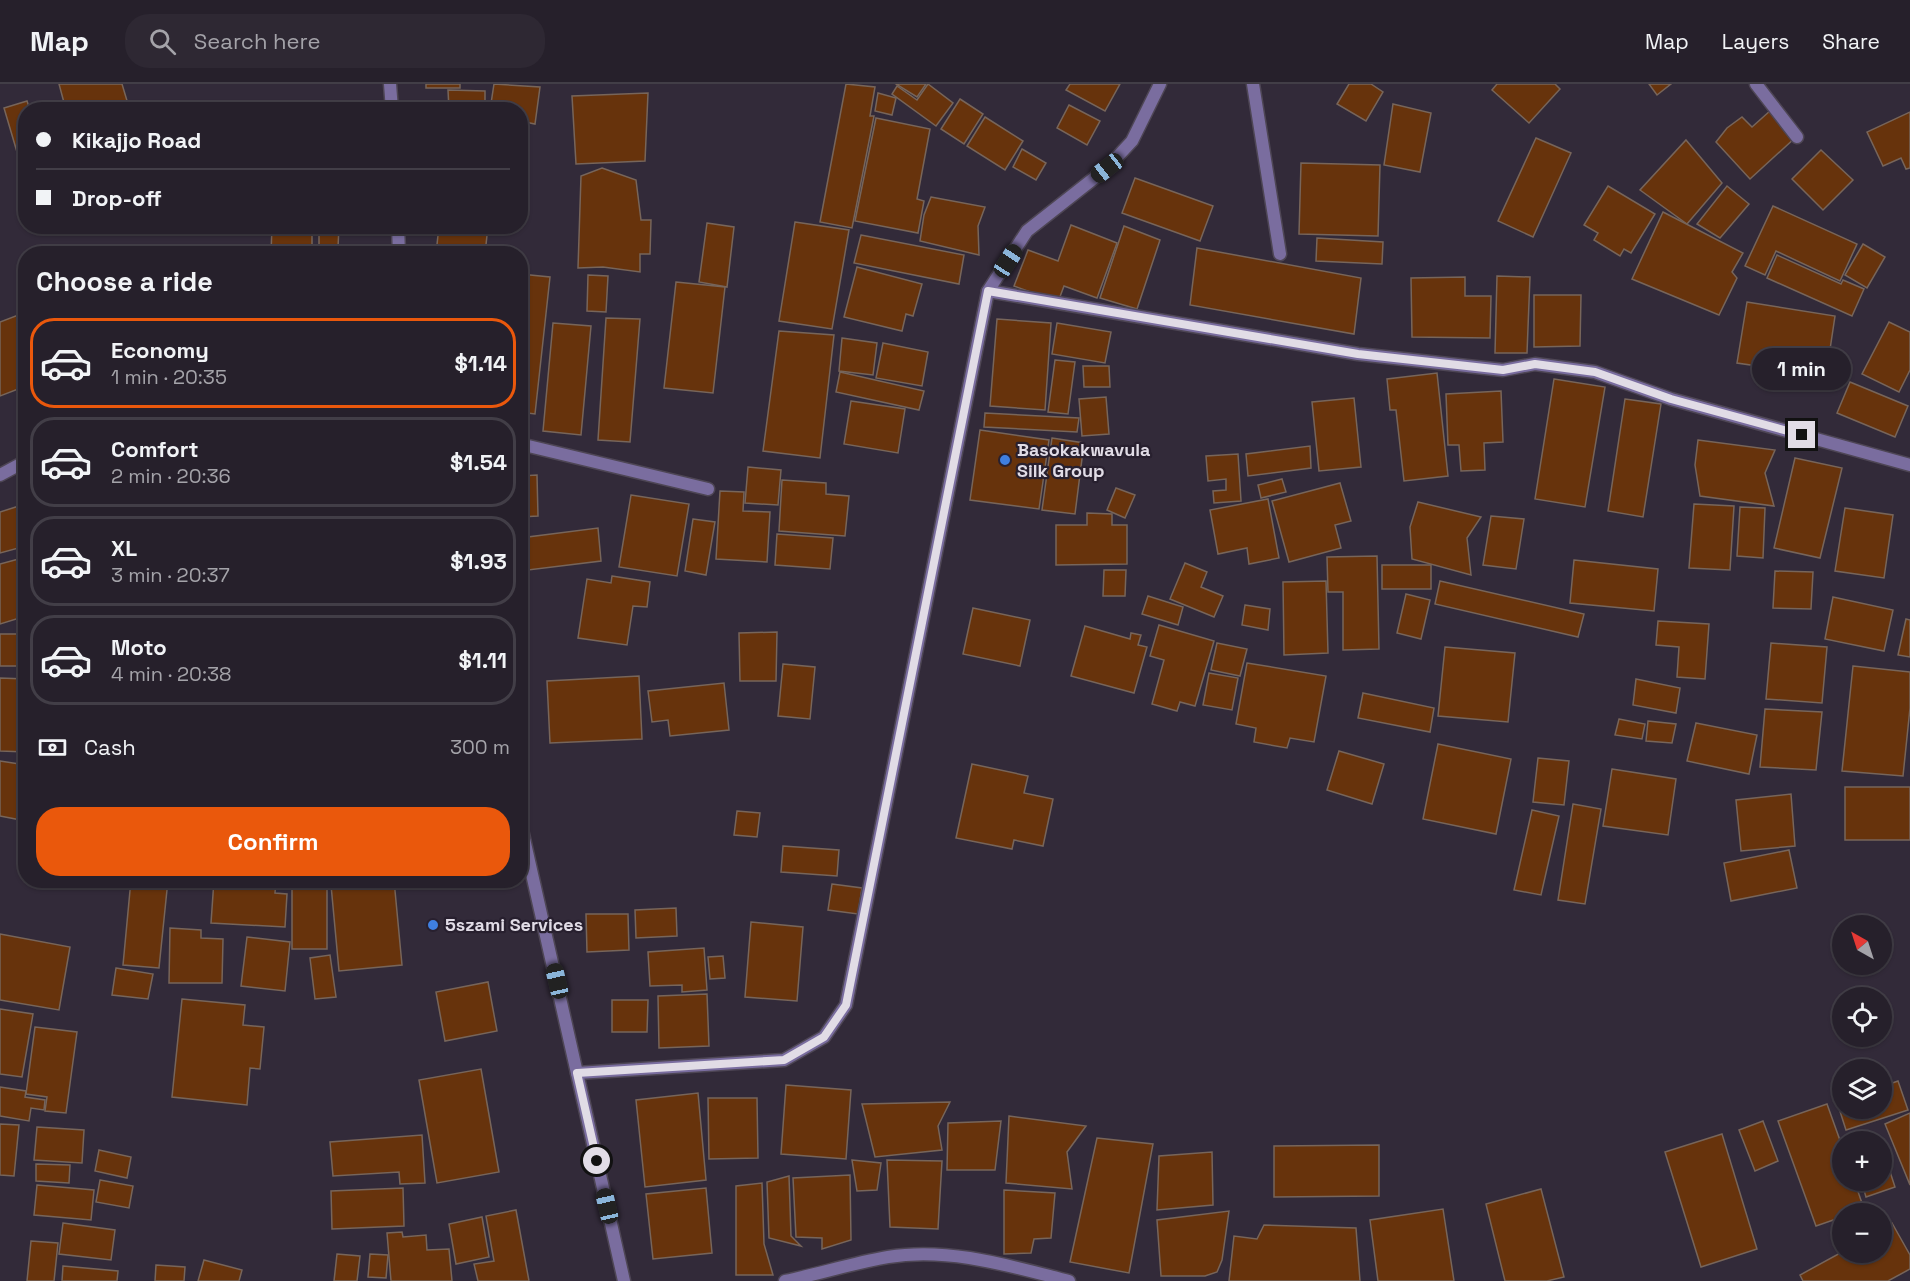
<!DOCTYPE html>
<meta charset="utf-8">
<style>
body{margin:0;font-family:"Space Grotesk",sans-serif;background:#2e2833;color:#f1f3f6;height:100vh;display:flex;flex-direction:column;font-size:22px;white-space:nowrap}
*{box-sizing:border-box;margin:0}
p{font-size:20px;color:#a4a3a9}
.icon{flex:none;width:33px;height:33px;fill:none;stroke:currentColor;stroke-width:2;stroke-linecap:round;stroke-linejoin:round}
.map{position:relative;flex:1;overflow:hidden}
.drawer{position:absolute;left:18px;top:162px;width:510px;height:642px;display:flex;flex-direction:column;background:#26202b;border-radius:24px;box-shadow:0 2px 4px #0004,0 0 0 2px #423e47}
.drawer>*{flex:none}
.guide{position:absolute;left:18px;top:18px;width:510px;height:132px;border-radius:24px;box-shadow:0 2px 4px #0004,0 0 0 2px #423e47;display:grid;align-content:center;height:132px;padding:0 18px;background:#26202b}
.needle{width:39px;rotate:321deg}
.tools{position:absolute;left:1832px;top:831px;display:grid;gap:12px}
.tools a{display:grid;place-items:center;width:60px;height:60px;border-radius:50%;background:#26202b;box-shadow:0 2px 4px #0004,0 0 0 2px #423e47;font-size:30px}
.end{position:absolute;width:27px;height:27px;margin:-14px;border:8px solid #e1dce6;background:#111;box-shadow:0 0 0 3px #111}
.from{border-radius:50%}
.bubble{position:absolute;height:42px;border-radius:21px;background:#26202b;box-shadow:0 2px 4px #0004,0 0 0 2px #423e47;font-size:20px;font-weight:700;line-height:42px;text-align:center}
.car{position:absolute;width:18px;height:36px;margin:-18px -9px;border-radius:8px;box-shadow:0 0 4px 2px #0007;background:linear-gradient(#222 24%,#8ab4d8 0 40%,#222 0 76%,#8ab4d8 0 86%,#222 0)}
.guide b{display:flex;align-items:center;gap:21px;height:57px;font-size:22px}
.guide b+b{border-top:2px solid #423e47}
.guide i{width:15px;height:15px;background:#f1f3f6}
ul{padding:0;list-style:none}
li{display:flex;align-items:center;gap:18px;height:90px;margin:0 12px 9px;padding:0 6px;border:3px solid #423e47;border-radius:24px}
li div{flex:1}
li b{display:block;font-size:22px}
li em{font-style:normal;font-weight:700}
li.current{border-color:#ea580c}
li>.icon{width:54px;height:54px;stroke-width:1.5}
h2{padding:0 18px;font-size:27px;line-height:72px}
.pay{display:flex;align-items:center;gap:15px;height:66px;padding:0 18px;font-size:22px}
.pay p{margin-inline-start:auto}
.button{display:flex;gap:12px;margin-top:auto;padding:12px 18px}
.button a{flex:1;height:69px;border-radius:24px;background:#ea580c;color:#fff;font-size:24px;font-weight:700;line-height:69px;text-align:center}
header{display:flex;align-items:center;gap:36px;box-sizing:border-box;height:84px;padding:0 30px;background:#26202b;border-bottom:2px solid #423e47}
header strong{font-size:28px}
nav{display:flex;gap:33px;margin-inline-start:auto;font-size:21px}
.search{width:420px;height:54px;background:#2e2833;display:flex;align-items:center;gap:15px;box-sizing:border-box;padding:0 21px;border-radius:24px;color:#a4a3a9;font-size:22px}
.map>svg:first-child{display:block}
.building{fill:#67330c;stroke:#77655a;stroke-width:1.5}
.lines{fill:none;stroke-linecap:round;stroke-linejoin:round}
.street-casing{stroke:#4e4655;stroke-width:15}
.street{stroke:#7a6d9f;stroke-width:12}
.route{stroke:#e1dce6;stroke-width:8}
.shop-dot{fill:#3f7fe0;stroke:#28202f;stroke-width:2}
.labels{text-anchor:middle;stroke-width:4.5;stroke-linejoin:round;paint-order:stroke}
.poi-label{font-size:18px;font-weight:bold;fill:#e1dce6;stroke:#28202f;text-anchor:start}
</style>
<header>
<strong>Map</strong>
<div class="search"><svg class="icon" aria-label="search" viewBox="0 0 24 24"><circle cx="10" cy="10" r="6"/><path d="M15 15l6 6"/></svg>Search here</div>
<nav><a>Map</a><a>Layers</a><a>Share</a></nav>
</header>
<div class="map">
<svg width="1910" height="1197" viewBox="0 0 1910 1197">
<rect width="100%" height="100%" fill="#322a39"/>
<g class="building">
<path d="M59,0H122L128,20L109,26H66Z"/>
<rect x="426" y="0" width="34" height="4"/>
<path d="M494,0L540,3L535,40L520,37V26H490Z"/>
<path d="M846,0L875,3L870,32H874L852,144L820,138Z"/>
<path d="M896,0H926L917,13Z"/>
<path d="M928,0L953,19L936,42L892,10L897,2L917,16Z"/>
<path d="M1070,0H1120L1105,27L1066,6Z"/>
<path d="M1349,0H1371L1383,8L1366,37L1337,20Z"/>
<path d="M1497,0H1555L1560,5L1529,39L1492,6Z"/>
<path d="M1649,0H1671L1657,11Z"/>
<path d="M448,6L485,7V26H449Z"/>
<path d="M648,9L645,77L576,80L572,12Z"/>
<path d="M878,9L896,14L892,31L875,27Z"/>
<path d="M960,15L983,30L964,60L941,45Z"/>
<path d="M27,17L30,26H26V65L17,68L4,24Z"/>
<path d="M1393,20L1431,29L1420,88L1384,81Z"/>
<path d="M1069,21L1100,37L1087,61L1057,44Z"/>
<path d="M1771,26L1796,53L1750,95L1716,58L1727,44L1742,33L1752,43Z"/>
<path d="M1910,28V84L1906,85L1901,74L1883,82L1867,48Z"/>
<path d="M985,33L1023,57L1005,86L967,62Z"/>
<path d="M876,34L930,45L917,115L924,117L918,149L855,137Z"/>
<path d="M1536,54L1571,69L1533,153L1498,137Z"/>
<path d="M1686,56L1722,99L1687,140L1640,106Z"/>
<path d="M1022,65L1046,79L1036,96L1013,83Z"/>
<path d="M1821,66L1853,96L1823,126L1792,95Z"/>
<path d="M1301,79L1380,81L1378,152L1299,150Z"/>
<path d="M602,84L636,96L641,136H651L650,170H640V188L603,183L578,184L581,92Z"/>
<path d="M1135,94L1213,122L1200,157L1122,129Z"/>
<path d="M1608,102L1655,130L1631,169L1624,165L1620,172L1594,156L1598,149L1584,141Z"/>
<path d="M1727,102L1749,120L1720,154L1697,140Z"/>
<path d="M931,113L985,123L978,142L979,171L920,157L924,131Z"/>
<path d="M1773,122L1857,160L1840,197L1776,167L1765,191L1745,182Z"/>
<path d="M1663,128L1743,169L1732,188L1737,194L1719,231L1632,195Z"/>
<path d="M795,138L849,146L832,245L779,237Z"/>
<path d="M707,139L734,143L727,203L699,198Z"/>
<path d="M1071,141L1117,159L1097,214L1064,202L1058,218L1014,202L1028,166L1058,177Z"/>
<path d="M272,142H312V170H271Z"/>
<path d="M319,142H339L338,164H319Z"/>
<path d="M439,142H488L485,170H436Z"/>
<path d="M1124,142L1160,156L1137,225L1100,214Z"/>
<path d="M861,151L964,171L959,200L854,179Z"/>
<path d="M1317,154L1383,158L1382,180L1316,177Z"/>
<path d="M1863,160L1885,173L1867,204L1845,191Z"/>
<path d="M1197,164L1361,194L1354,250L1190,221Z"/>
<path d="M1777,171L1841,200L1843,196L1864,205L1852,232L1767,194Z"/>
<path d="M857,183L922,200L913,232L906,230L902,247L844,233Z"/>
<path d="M520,190L550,193L535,330L520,328Z"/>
<path d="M588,191L608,192L606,228L587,227Z"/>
<path d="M1497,192L1530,193L1527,269H1495Z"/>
<path d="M1465,193V212H1491L1490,254L1412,253L1411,194Z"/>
<path d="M676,198L725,203L713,309L664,304Z"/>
<path d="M1534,211H1581L1580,262L1534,263Z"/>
<path d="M1747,218L1835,232L1826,292L1737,279Z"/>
<path d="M26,228V302L0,312V238Z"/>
<path d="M606,234L640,235L630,358L598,356Z"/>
<path d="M997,235L1051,239L1045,326L990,322Z"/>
<path d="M1889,238L1910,248V286L1899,308L1862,290Z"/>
<path d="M553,239L591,242L581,351L543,347Z"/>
<path d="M1057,239L1111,248L1105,279L1052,270Z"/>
<path d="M779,247L834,251L820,374L763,367Z"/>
<path d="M842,254L877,259L873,291L839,287Z"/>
<path d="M883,259L928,268L922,302L876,294Z"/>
<path d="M1055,276L1075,278L1068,330L1048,328Z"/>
<path d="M1083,282H1109L1110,303H1084Z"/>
<path d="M840,288L924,307L919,326L836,308Z"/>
<path d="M1437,289L1448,392L1404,397L1396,326H1390L1387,295Z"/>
<path d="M1554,295L1605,303L1585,423L1535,415Z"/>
<path d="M1850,298L1908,322L1895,353L1837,329Z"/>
<path d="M1501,307L1503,358L1484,359L1485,386L1461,387L1459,361H1448L1446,310Z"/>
<path d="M1106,313L1109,350L1082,352L1079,315Z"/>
<path d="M1354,314L1361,383L1319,387L1312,318Z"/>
<path d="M1625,315L1661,320L1643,433L1608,427Z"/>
<path d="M851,317L905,325L898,369L844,360Z"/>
<path d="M985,329L1079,334L1077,348L984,343Z"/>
<path d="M980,346L1049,356L1039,425L970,416Z"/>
<path d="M1052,354L1084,359L1075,430L1042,426Z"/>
<path d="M1698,356L1775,366L1765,389L1774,422L1700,412L1695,381Z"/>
<path d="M1310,362L1311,384L1248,392L1246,370Z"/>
<path d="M1238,370L1241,417L1214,419L1213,407L1226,406V395L1208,397L1206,372Z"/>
<path d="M1795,374L1842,384L1820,474L1774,464Z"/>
<path d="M748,383L781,386L778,421L745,419Z"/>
<path d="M537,391L538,432L520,433V392Z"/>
<path d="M1282,395L1286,408L1261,414L1258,401Z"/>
<path d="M782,396L826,399V410L849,412L845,452L779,447Z"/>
<path d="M1340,399L1351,437L1335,441L1341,464L1289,478L1272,417Z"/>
<path d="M1116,404L1135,411L1125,434L1107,426Z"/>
<path d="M720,407L744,408L743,427L770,428L767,478L716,475Z"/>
<path d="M631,411L689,420L677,492L619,483Z"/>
<path d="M1268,415L1279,474L1249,480L1247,464L1218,470L1210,426Z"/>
<path d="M1418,418L1481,433L1467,454L1471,491L1412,475L1410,443Z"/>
<path d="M1694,420L1734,422L1730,486L1689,484Z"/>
<path d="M19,422L26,442V462L0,469V428Z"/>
<path d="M1740,423L1765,424L1763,474L1737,472Z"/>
<path d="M1845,424L1893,431L1884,494L1835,487Z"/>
<path d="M1087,429L1112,430V441H1127V480L1056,481V441H1087Z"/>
<path d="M1491,432L1524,435L1516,485L1483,481Z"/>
<path d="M693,435L715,438L706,491L685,487Z"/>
<path d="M598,444L601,477L520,487V454Z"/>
<path d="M777,450L833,454L830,485L775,481Z"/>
<path d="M1377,472L1379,565L1343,566V508H1328L1327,473Z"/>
<path d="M26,473V532L0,540V480Z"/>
<path d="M1574,476L1658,485L1654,527L1570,519Z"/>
<path d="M1185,479L1207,488L1201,503L1223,512L1214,533L1170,515Z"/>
<rect x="1382" y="481" width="49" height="24"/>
<path d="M1104,486H1126L1125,512H1103Z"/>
<path d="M1775,487L1813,488L1811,525L1773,524Z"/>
<path d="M612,492L650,498L647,523L633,522L627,561L578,554L587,495L611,499Z"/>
<path d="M1326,497L1328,569L1284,571L1283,498Z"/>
<path d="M1440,497L1584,530L1578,553L1435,520Z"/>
<path d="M1406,510L1430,516L1421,555L1397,549Z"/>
<path d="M1148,512L1183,523L1178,541L1142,530Z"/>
<path d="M1833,513L1893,526L1884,567L1825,555Z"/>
<path d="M1245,521L1270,525L1268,546L1242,541Z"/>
<path d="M973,524L1030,536L1020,582L963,570Z"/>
<path d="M1906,535L1910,536V573L1898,571Z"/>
<path d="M1658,537L1709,540L1705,595L1677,593L1679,563L1656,561Z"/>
<path d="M1159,541L1214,557L1195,622L1180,618L1177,627L1152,620L1164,576L1150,572Z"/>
<path d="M1085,542L1130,555L1131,549L1141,551L1138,561L1147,563L1134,609L1071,592Z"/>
<path d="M777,548L776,597H740L739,549Z"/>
<rect x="0" y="550" width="26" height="32"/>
<path d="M1217,559L1247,565L1240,592L1211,586Z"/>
<path d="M1771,559L1827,563L1822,619L1766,615Z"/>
<path d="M1445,563L1515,569L1508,638L1438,632Z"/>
<path d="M1247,579L1326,592L1314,658L1290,654L1287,664L1254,658L1256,644L1236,640Z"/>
<path d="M783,580L815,583L810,635L778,632Z"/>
<path d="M1853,582L1910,588V624L1903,692L1842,687Z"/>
<path d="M1209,589L1238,594L1232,626L1203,621Z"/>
<path d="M639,592L642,655L550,659L547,597Z"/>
<path d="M0,594L26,595V668L0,667Z"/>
<path d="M1636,595L1680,604L1676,629L1633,621Z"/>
<path d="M724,599L729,646L670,652L668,636L652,638L648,607Z"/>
<path d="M1363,609L1434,624L1430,648L1358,634Z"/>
<path d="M1765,625L1822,628L1816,686L1760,683Z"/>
<path d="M1619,635L1645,640L1642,655L1615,651Z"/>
<path d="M1648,637L1676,640L1672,659L1646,657Z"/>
<path d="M1696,639L1757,651L1749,690L1687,677Z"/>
<path d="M1438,660L1511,675L1496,750L1423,735Z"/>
<path d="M1339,667L1384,680L1372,720L1327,706Z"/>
<path d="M1538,674L1569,677L1564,721L1533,718Z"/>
<path d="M0,677L26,681V737L0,732Z"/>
<path d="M972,680L1028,692L1024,709L1053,715L1043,762L1014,756L1012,765L956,754Z"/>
<path d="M1612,685L1676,695L1668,751L1603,742Z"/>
<rect x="1845" y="703" width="65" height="53"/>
<path d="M1791,710L1795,762L1741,767L1736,716Z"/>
<path d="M1573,720L1601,725L1585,820L1558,816Z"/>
<path d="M1532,726L1559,732L1541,811L1514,806Z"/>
<path d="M737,727L760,729L757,753L734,751Z"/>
<path d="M783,762L839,766L837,792L781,788Z"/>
<path d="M1789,766L1797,804L1731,817L1724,779Z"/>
<path d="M131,796H168L159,884L123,881Z"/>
<path d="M214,796H276L275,809L287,810L285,843L211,839Z"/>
<rect x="292" y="796" width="35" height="69"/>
<path d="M378,796H394L402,881L339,887L331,801Z"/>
<path d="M832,800L862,804L858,830L828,826Z"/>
<path d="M676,824L677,852L636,854L635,826Z"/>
<path d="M586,830H628L629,866L587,868Z"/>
<path d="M751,838L803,843L797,917L745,913Z"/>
<path d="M170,844L201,846V854L223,855L222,899H169Z"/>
<path d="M0,850L70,863L59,926L0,916Z"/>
<path d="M247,853L290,858L285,907L241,902Z"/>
<path d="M704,864L707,906L682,908V901L650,902L648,868Z"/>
<path d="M330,871L336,913L315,915L310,874Z"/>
<path d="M723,872L725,894L710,895L708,873Z"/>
<path d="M116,884L153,890L148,915L112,911Z"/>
<path d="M488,898L497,947L445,957L436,908Z"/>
<path d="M707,910L709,962L659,964L658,912Z"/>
<path d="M182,915L245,921L243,941L264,943L260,985L250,984L247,1021L172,1013Z"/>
<path d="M612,916H648L647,948H612Z"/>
<path d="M0,925L33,930L22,993L0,990Z"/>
<path d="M35,943L77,948L66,1029L45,1027L47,1013L26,1010Z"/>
<path d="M481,985L499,1088L437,1099L419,996Z"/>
<path d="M1898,997L1908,1026L1846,1046L1837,1018L1842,1016V1024H1881V1003Z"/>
<path d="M786,1001L851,1006L846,1075L781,1070Z"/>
<path d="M0,1003L26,1007L25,1013L45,1016L44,1026L31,1024L29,1037L0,1032Z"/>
<path d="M698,1009L706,1096L645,1103L636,1016Z"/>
<path d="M708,1014H757L758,1074L709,1075Z"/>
<path d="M950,1018L938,1042L942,1066L875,1073L862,1020Z"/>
<path d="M1827,1020L1842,1062V1096H1854L1864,1125L1851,1130H1842V1133L1816,1142L1778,1037Z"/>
<path d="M1910,1029V1101L1885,1040Z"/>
<path d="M1009,1032L1086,1042L1067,1068L1072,1105L1006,1099Z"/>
<path d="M1001,1037L995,1086H947L948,1039Z"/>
<path d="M1763,1037L1778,1077L1755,1087L1739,1046Z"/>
<path d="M0,1040L19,1041L14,1092L0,1091Z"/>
<path d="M37,1043L84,1046L82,1079L34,1076Z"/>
<path d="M1722,1050L1757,1165L1701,1183L1665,1068Z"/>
<path d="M422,1051L425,1099L400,1100L399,1088L333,1092L330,1058Z"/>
<path d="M1097,1054L1153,1060L1129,1189L1070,1178Z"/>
<path d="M1881,1060L1895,1103L1866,1113L1861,1096H1881Z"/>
<path d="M1379,1061V1112L1274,1113V1062Z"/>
<path d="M99,1066L131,1073L127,1094L95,1087Z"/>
<path d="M1212,1068L1213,1121L1157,1126L1159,1072Z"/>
<path d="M852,1076L881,1079L877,1106L857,1107Z"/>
<path d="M887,1076L942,1077L938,1145L890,1143Z"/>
<path d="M36,1080L70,1081L69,1099L36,1097Z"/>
<path d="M850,1091L851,1156L822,1165V1154L796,1153L793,1094Z"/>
<path d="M789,1092L791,1152L801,1162L769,1154L767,1098Z"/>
<path d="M100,1096L133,1102L129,1124L96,1118Z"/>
<path d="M762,1099L764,1160L773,1191H736V1102Z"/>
<path d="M37,1101L94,1106L91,1136L34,1131Z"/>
<path d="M403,1104L404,1142L332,1145L331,1107Z"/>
<path d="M706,1104L712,1169L653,1175L646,1110Z"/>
<path d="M1541,1105L1564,1193L1547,1197H1505L1486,1120Z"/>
<path d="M1004,1106L1055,1109L1051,1154L1034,1155L1031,1169L1004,1170Z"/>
<path d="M1443,1125L1454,1197H1378L1370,1136Z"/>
<path d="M516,1126L529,1197H478L474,1180L494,1177L486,1132Z"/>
<path d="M1229,1127L1222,1176L1217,1188L1205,1192H1161L1157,1136Z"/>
<path d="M482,1133L489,1173L456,1180L449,1140Z"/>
<path d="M63,1139L115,1146L111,1176L59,1170Z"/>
<path d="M1892,1139L1910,1171V1185L1888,1197H1803L1800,1191L1842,1168H1881V1146Z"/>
<path d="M1264,1141L1356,1144L1360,1197H1229L1234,1152L1257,1155Z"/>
<path d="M402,1148L403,1153L426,1151L427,1166L449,1165L452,1197H391L387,1149Z"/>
<path d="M31,1157L58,1159L54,1197H27Z"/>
<path d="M337,1170L360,1172L357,1197H334Z"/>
<path d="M370,1170L388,1171L386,1194L368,1193Z"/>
<path d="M204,1176L242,1186L239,1197H198Z"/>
<path d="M156,1181L185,1183L184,1197H155Z"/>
<path d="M63,1182L118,1187L117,1197H62Z"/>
</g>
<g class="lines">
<defs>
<g id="street">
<path d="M390,0L392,26"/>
<path d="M1253,0L1280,170"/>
<path d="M1756,0L1797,53"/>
<path d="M398,142L399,170"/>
<path d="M988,207L1358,270L1503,286L1535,280L1595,288L1671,315L1910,381"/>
<path d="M520,360L708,405"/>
<path d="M0,391L26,377"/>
<path d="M520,737L624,1197"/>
<path d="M577,989L784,976L824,953L846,921L988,207L1027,147L1107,84L1132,57L1160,0"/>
<path d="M785,1197C819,1190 853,1179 888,1173C949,1163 1010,1182 1069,1197"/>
</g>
</defs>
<use href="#street" class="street-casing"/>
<use href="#street" class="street"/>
</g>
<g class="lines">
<path class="route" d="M597,1077L577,989L784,976L824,953L846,921L988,207L1358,270L1503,286L1535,280L1595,288L1671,315L1802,351"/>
</g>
<g class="shop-dot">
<circle cx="1005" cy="376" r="6"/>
<circle cx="433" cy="841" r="6"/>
</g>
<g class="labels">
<g class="poi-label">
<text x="1017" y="372">Basokakwavula<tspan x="1017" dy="21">Silk Group</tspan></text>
<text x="445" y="847">5szami Services</text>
</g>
</g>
</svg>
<div class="tools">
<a><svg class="needle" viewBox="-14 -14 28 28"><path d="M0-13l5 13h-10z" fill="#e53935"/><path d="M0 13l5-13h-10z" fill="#a4a3a9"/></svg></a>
<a><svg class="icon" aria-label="locate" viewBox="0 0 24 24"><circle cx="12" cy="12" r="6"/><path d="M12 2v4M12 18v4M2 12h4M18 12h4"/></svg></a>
<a><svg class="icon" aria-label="layers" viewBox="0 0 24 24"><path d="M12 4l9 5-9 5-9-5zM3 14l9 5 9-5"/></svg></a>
<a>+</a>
<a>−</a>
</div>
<i class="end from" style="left:597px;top:1077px"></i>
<i class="end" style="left:1802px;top:351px"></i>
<div class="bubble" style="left:1752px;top:264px;width:99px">1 min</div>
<i class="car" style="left:1107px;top:84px;rotate:232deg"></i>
<i class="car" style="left:1008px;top:177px;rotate:33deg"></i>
<i class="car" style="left:557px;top:897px;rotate:347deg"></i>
<i class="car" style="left:607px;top:1122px;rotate:347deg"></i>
<div class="guide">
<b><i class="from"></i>Kikajjo Road</b>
<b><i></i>Drop-off</b>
</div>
<section class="drawer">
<h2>Choose a ride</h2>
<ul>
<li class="current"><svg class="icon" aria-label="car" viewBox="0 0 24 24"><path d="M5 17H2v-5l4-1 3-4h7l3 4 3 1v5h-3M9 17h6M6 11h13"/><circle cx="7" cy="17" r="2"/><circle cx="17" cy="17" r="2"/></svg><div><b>Economy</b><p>1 min · 20:35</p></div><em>$1.14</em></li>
<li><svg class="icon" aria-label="car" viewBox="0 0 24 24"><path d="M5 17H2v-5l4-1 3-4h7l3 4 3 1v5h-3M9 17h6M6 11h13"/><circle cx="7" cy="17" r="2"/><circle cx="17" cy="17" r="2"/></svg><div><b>Comfort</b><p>2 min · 20:36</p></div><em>$1.54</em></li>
<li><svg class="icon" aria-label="car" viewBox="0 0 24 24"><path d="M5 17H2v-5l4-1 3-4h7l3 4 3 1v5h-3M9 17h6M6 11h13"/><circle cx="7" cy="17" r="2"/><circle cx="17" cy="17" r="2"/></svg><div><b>XL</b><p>3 min · 20:37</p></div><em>$1.93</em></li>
<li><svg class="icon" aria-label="car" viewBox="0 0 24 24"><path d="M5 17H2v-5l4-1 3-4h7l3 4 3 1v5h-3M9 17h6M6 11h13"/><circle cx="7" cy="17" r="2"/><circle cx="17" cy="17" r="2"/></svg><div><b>Moto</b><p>4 min · 20:38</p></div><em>$1.11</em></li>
</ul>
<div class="pay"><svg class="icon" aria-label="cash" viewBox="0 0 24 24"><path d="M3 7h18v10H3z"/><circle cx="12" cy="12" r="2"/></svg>Cash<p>300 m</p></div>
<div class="button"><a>Confirm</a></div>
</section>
</div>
